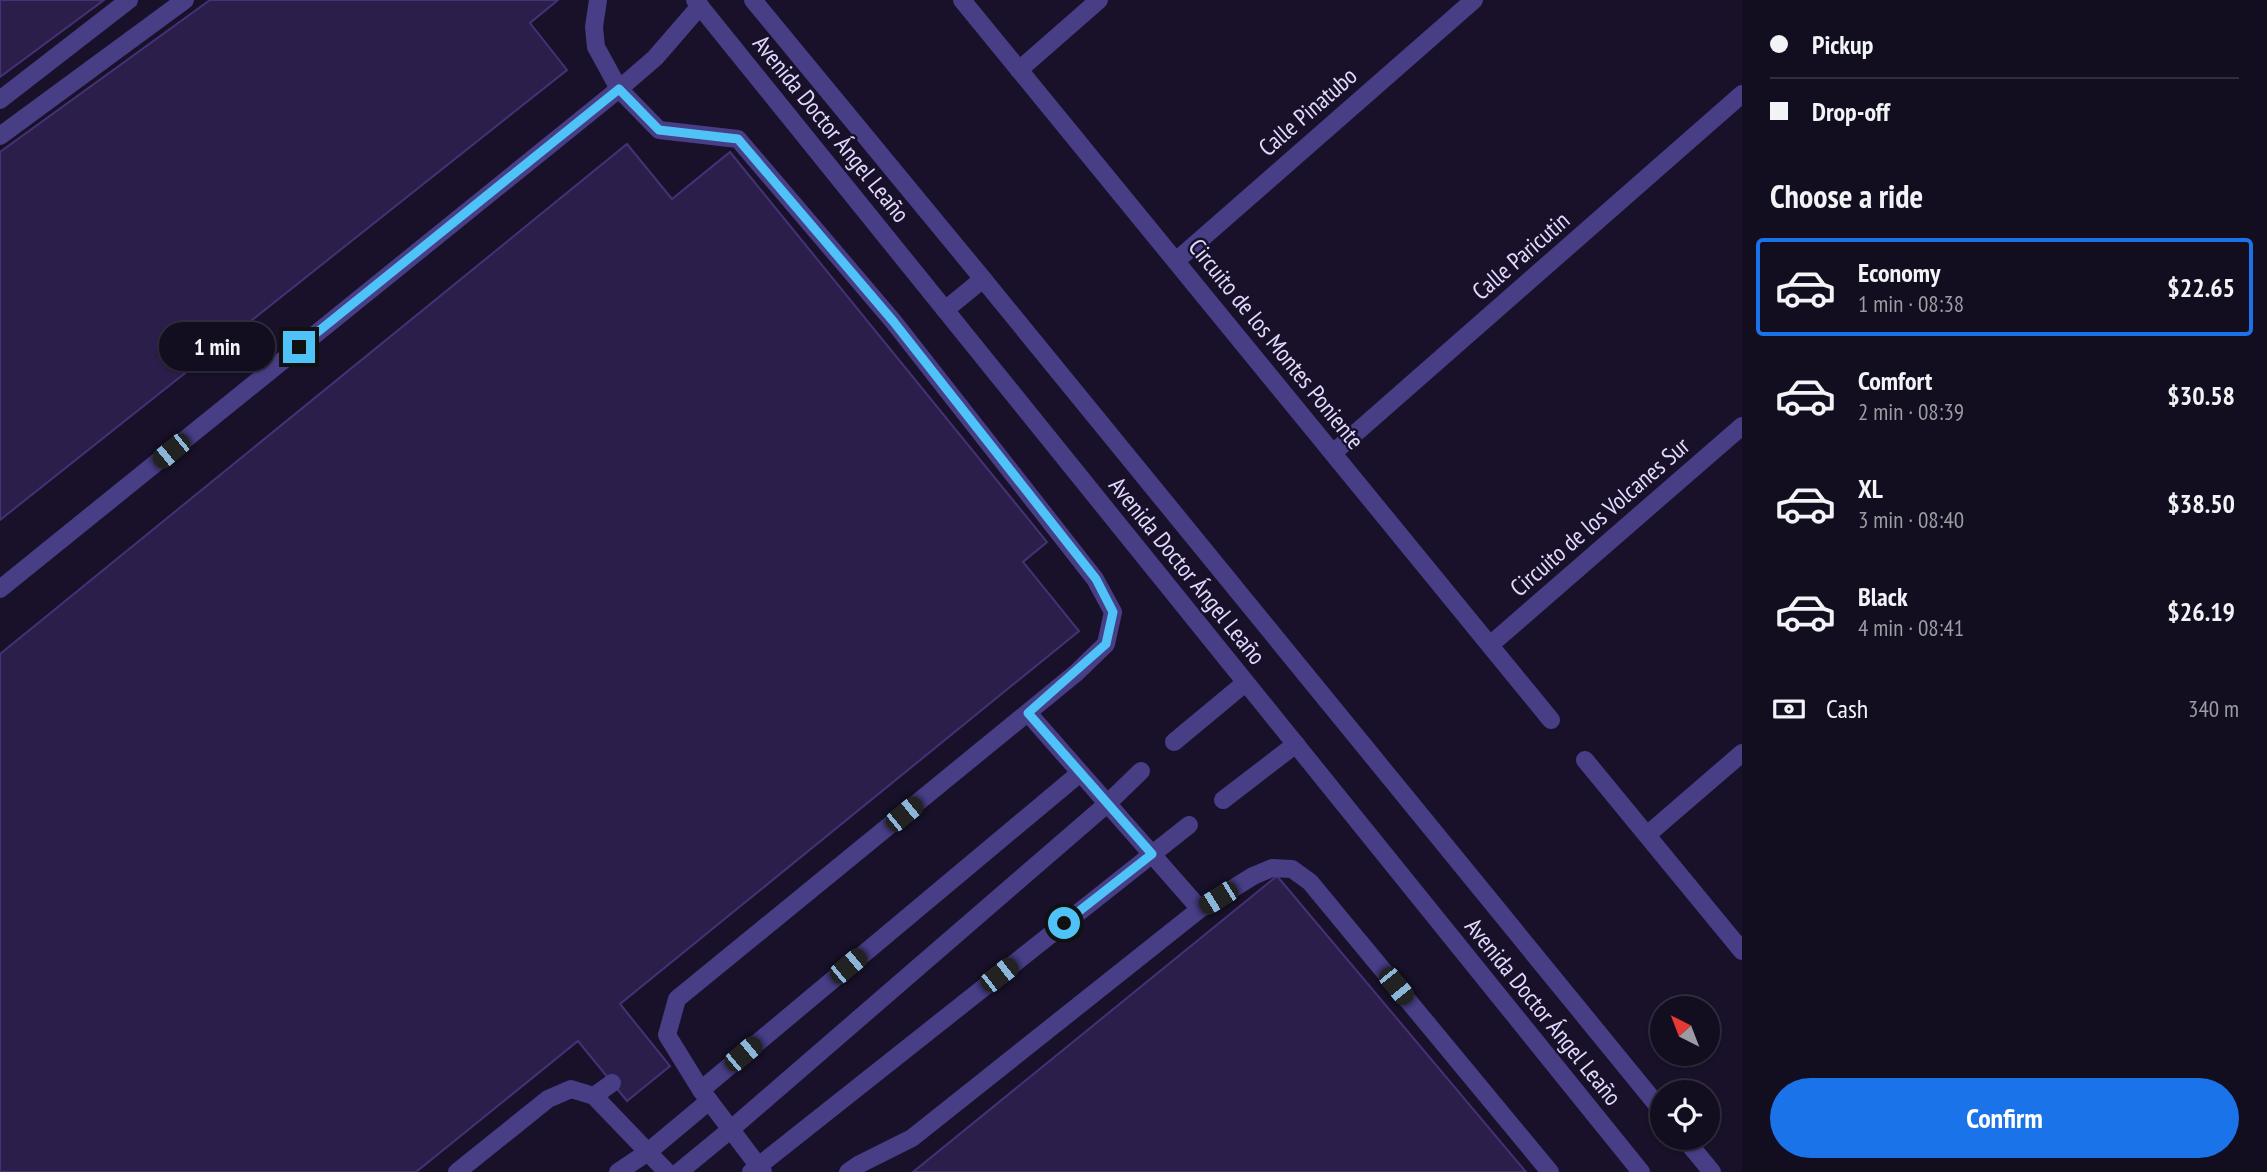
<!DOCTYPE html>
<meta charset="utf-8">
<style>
body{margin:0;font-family:"PT Sans Narrow",sans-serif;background:#1f1b2c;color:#f1f3f6;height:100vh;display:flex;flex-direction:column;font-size:26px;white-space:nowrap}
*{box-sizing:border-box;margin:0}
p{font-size:23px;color:#9c9ca4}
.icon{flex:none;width:38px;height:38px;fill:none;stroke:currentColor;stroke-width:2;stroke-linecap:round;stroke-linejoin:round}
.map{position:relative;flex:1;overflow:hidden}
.panel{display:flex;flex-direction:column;background:#120d1f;width:525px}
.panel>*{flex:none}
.top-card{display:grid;align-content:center;height:154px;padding:0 28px;background:#120d1f}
.needle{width:46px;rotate:318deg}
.fabs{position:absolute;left:1650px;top:996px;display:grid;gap:14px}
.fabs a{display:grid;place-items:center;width:70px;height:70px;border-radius:50%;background:#120d1f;box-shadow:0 2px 5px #0004,0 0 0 2px #312d3d;font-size:35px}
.end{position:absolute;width:32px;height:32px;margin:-16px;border:9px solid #4fc3f7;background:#111;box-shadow:0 0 0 4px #111}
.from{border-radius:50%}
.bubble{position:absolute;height:49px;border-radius:24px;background:#120d1f;box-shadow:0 2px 5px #0004,0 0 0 2px #312d3d;font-size:23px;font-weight:600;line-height:49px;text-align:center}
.car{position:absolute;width:21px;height:42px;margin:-21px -10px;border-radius:9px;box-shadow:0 0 5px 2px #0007;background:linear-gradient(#222 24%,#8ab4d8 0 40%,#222 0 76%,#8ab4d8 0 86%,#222 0)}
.top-card b{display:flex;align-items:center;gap:24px;height:66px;font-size:26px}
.top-card b+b{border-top:2px solid #312d3d}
.top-card i{width:18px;height:18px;background:#f1f3f6}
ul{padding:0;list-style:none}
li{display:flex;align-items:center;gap:21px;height:98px;margin:0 14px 10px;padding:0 14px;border:4px solid transparent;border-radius:7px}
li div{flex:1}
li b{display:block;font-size:26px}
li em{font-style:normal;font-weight:600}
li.selected{border-color:#1a73e8}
li>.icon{width:63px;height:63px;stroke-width:1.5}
h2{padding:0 28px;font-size:32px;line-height:84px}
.pay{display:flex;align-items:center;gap:18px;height:77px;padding:0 28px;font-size:26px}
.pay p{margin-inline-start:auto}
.button{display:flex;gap:14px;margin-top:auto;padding:14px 28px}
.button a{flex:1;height:80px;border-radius:42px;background:#1a73e8;color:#fff;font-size:28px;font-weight:600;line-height:80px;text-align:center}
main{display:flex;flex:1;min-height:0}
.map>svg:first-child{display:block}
.building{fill:#2b1e4a;stroke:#453175;stroke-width:2}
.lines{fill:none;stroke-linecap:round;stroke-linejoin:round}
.service{stroke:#473e86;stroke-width:18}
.minor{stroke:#473e86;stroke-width:18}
.tertiary{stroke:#473e86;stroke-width:18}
.route{stroke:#4fc3f7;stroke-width:9}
.labels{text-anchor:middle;stroke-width:5;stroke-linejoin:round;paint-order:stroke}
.street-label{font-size:24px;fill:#e2dafe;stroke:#181129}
</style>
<main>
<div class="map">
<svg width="1742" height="1172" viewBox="0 0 1742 1172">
<rect width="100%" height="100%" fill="#181129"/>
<g class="building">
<path d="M0,0H104L0,77Z"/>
<path d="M210,0H558L530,23L567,70L0,520V152Z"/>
<path d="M627,144L672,199L730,152L1047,542L1023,562L1079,631L620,1004L670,1066L627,1101L578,1041L416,1172H0V654Z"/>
<path d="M1277,876L1526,1172H913Z"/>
</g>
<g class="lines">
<g class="service">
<path d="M598,0L594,27L596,47L619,89L659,130L738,139L893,321L1095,579L1113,612L1106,644L1076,673L677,999L667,1035L701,1090L763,1172"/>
<path d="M0,100L129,0"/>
<path d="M0,136L185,0"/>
<path d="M0,589L619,89L655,58L700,6"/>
<path d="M1028,713L1200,909"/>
<path d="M1174,742L1245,683"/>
<path d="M1223,800L1296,744"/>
<path d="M701,1090L1080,773"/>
<path d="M594,1096L612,1083"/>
<path d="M457,1172L548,1099L571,1089L594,1096L667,1172"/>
<path d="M618,1172L648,1152L709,1101"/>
<path d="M679,1172L730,1130L1107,804L1141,771"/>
<path d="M751,1172L1189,825"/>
<path d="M848,1172L858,1165L912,1138L1200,909L1253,876L1272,868L1292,869L1310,882L1550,1172"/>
</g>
<g class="minor">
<path d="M962,0L1551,720"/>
<path d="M1019,70L1099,0"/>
<path d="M1176,261L1474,0"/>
<path d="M1333,453L1742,94"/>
<path d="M1490,645L1742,426"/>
<path d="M1585,760L1742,951"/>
<path d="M1647,835L1742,753"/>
</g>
<g class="tertiary">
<path d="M695,0L1641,1172"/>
<path d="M753,0L983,279L1662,1111"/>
<path d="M945,310L983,279"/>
<path d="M1684,1138L1712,1172"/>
</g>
</g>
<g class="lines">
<path class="route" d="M299,347L619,89L659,130L738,139L893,321L1096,579L1113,612L1106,644L1028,713L1152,854L1064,923"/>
</g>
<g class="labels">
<g class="street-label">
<text transform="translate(1308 112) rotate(-41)" y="8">Calle Pinatubo</text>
<text transform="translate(831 129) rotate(51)" y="8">Avenida Doctor Ángel Leaño</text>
<text transform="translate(1521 256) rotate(-41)" y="8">Calle Paricutin</text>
<text transform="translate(1276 344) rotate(51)" y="8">Circuito de los Montes Poniente</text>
<text transform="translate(1600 517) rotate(-41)" y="8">Circuito de los Volcanes Sur</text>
<text transform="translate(1187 571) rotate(51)" y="8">Avenida Doctor Ángel Leaño</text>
<text transform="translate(1543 1012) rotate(51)" y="8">Avenida Doctor Ángel Leaño</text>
</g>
</g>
</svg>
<div class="fabs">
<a><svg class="needle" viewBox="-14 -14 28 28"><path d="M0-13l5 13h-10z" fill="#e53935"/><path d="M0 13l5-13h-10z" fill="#9c9ca4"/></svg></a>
<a><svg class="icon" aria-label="locate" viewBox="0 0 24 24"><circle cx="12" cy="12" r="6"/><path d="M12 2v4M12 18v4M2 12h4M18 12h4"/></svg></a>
</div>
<i class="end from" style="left:1064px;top:923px"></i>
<i class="end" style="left:299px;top:347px"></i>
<div class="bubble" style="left:159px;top:322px;width:116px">1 min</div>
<i class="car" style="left:171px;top:451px;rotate:231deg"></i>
<i class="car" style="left:904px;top:814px;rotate:51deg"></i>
<i class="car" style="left:1218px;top:898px;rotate:238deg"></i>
<i class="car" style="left:848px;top:966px;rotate:50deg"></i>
<i class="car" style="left:999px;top:975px;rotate:52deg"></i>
<i class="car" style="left:1396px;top:986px;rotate:141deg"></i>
<i class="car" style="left:743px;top:1054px;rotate:50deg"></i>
</div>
<section class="panel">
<div class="top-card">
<b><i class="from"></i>Pickup</b>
<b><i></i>Drop-off</b>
</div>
<h2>Choose a ride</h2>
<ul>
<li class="selected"><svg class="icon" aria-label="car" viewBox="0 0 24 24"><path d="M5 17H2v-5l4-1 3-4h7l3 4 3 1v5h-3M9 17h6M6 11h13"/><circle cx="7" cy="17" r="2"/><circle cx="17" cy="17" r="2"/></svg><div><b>Economy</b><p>1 min · 08:38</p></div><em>$22.65</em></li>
<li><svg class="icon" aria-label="car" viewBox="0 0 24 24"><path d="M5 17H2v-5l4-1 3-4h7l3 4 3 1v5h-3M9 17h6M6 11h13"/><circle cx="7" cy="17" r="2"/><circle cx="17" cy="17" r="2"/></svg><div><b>Comfort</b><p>2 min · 08:39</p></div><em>$30.58</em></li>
<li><svg class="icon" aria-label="car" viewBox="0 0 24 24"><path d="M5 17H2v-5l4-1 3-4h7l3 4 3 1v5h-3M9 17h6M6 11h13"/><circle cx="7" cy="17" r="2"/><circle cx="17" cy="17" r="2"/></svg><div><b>XL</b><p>3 min · 08:40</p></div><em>$38.50</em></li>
<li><svg class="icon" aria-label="car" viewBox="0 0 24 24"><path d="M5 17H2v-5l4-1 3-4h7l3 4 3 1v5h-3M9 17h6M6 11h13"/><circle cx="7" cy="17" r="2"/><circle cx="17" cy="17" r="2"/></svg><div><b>Black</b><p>4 min · 08:41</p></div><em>$26.19</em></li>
</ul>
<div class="pay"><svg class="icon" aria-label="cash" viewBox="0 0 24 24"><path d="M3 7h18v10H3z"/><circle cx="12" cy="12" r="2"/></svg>Cash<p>340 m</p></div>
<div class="button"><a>Confirm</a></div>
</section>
</main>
